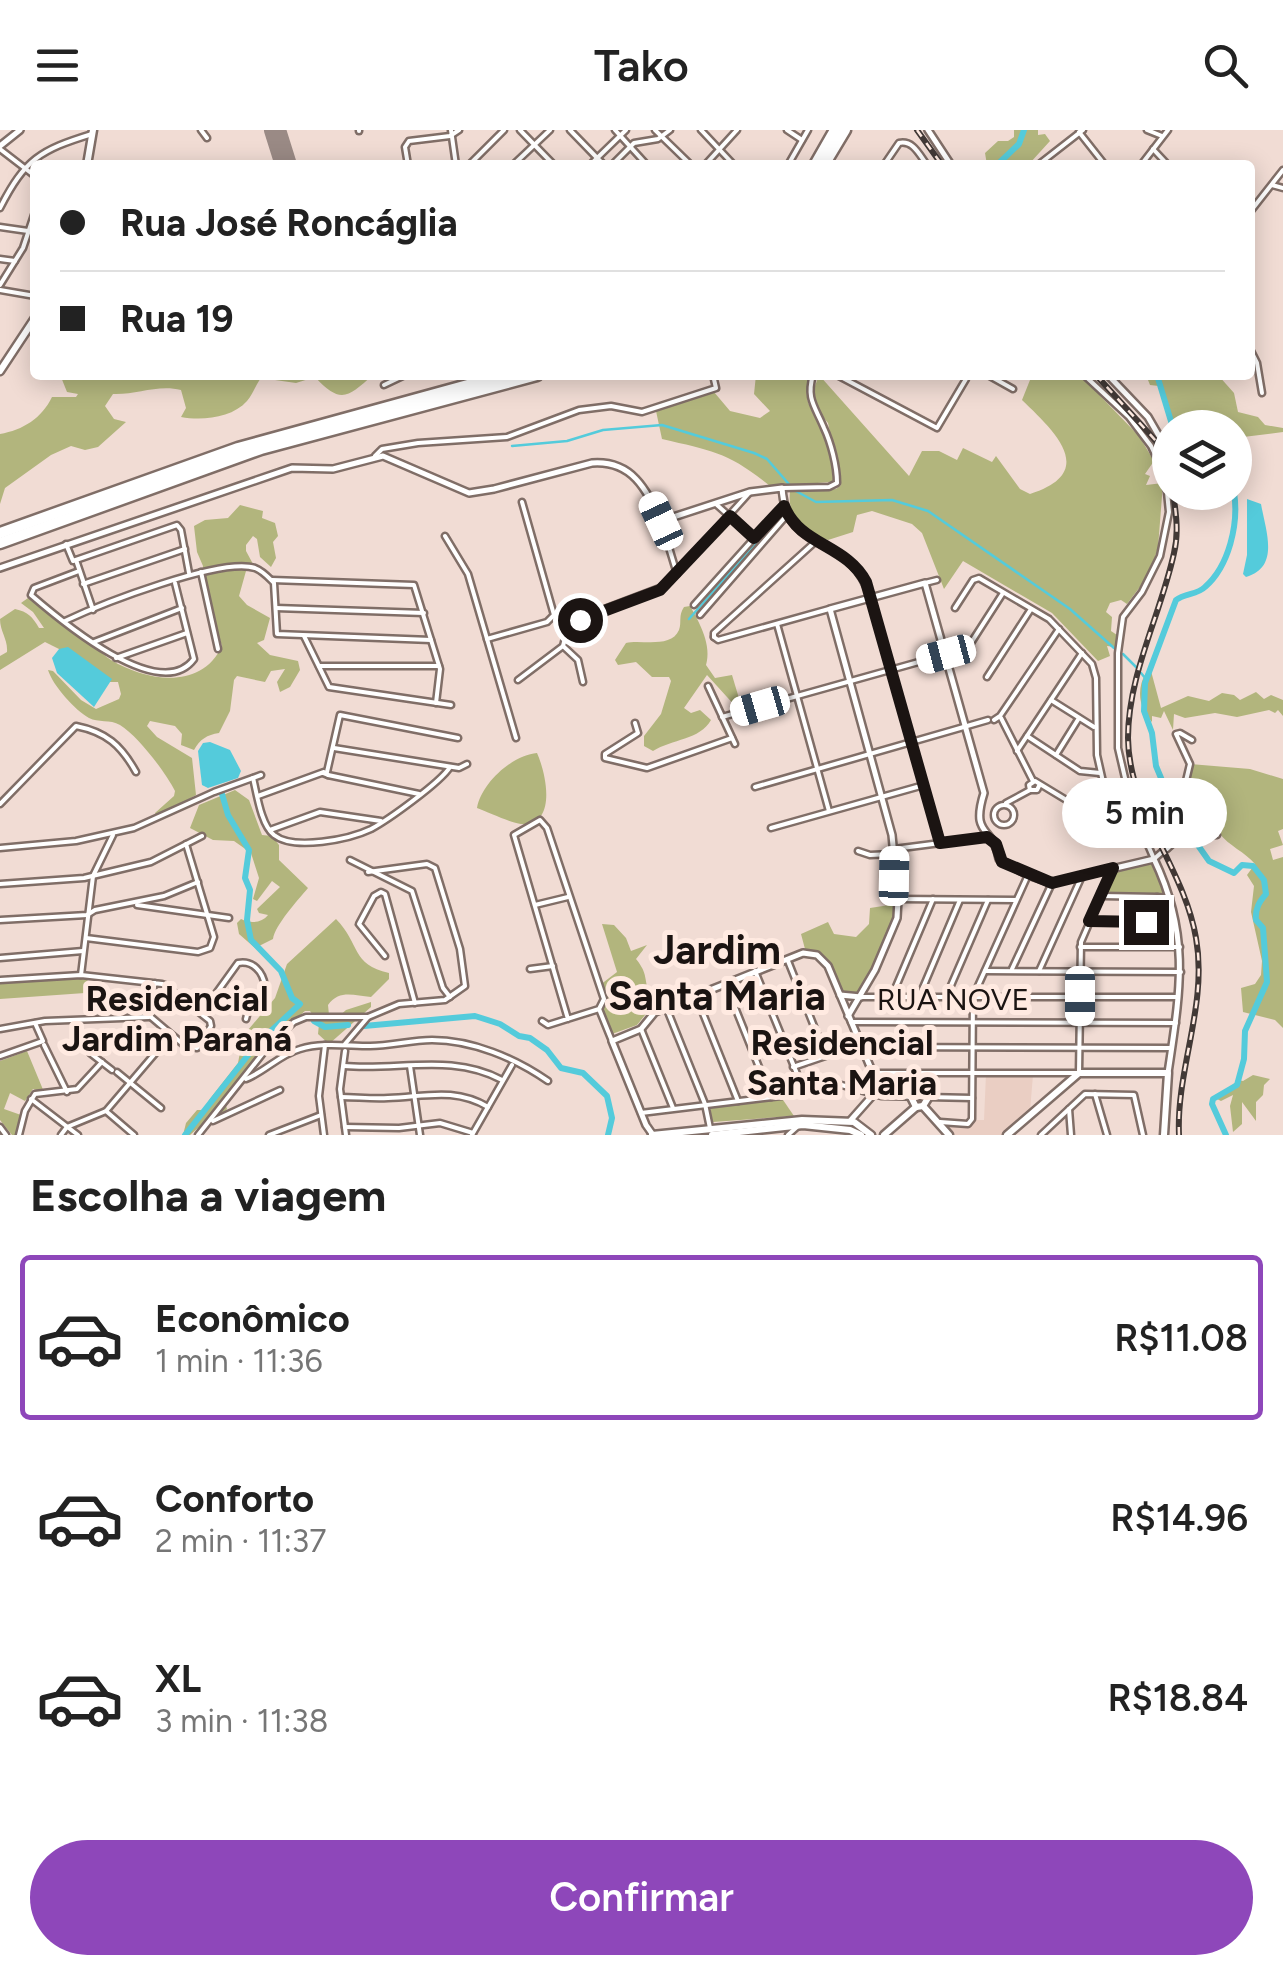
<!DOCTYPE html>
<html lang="pt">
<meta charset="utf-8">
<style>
body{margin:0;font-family:Figtree,sans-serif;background:#f2f2f2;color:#222;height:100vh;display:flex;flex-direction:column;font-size:38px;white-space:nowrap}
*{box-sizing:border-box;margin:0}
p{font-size:32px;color:#767676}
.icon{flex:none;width:55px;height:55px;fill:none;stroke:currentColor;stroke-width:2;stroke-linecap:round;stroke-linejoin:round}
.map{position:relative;height:1005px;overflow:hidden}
.drawer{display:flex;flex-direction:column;background:#fff;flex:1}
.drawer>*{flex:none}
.top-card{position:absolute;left:30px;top:30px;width:1225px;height:220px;border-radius:10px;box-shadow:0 5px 25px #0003;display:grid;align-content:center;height:220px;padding:0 30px;background:#fff}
.fabs{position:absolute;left:1152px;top:280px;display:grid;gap:20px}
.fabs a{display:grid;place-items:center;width:100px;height:100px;border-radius:50%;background:#fff;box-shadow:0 5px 25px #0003;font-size:50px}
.end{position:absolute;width:45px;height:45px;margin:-22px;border:12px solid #1b1412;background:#fff;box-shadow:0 0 0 5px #fff}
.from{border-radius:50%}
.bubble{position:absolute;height:70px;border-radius:35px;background:#fff;box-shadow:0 5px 25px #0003;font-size:32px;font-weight:600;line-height:70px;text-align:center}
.car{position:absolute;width:30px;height:60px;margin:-30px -15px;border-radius:12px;box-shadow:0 0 8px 2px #0007;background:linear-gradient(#fff 24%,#345 0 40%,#fff 0 76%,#345 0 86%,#fff 0)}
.top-card b{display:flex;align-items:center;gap:35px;height:95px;font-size:38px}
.top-card b+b{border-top:2px solid #e0e0e0}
.top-card i{width:25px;height:25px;background:#222}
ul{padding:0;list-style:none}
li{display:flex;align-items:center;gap:30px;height:165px;margin:0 20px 15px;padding:0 10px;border:5px solid transparent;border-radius:10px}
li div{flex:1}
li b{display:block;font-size:38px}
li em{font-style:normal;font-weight:600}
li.active{border-color:#8e47ba}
li>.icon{width:90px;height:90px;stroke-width:1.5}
h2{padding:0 30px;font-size:45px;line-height:120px}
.action{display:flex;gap:20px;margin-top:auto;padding:20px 30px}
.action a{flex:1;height:115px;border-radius:60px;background:#8e47ba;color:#fff;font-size:40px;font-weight:600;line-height:115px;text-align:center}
header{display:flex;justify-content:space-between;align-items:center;height:130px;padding:0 30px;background:#fff;font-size:45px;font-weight:600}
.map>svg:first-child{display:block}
.built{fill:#eacec3}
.green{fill:#b2b57d}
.water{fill:#54cbdb}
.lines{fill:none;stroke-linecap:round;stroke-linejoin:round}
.stream{stroke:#54cbdb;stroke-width:2.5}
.river{stroke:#54cbdb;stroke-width:6}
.runway{stroke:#9a8a85;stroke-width:22}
.minor-tunnel{stroke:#d1beb7;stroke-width:4;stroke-dasharray:4 2;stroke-linecap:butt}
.minor-casing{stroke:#806e67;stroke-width:9}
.tertiary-casing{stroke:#806e67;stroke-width:10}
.secondary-casing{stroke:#806e67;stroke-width:11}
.motorway-casing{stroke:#806e67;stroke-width:15}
.minor{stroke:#fff;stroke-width:4}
.tertiary{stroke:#fff;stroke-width:5}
.secondary{stroke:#fff;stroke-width:6}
.motorway{stroke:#fff;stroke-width:10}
.rail-casing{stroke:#423936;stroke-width:6}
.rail{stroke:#ffeae1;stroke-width:2.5;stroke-dasharray:8;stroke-linecap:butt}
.route{stroke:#1b1412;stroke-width:12}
.labels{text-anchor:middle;stroke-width:10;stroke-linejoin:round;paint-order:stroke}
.street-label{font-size:30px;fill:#1b1412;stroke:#ffeae1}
.quarter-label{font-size:35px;font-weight:bold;fill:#1b1412;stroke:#ffeae1}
.district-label{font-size:40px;font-weight:bold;fill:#1b1412;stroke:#ffeae1}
</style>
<header><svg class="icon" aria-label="menu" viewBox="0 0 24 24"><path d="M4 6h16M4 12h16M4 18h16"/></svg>Tako<svg class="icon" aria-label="search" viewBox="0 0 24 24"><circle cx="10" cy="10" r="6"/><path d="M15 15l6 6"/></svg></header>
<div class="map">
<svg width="1283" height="1005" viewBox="0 0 1283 1005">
<rect width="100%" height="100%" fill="#f1dcd4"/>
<path class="built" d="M986,944L1033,945L1030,981L1003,1005H952L945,995L971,996L976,990H984Z"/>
<g class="green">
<path d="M1014,0H1038V5L1045,4L1050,11L1030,33L1032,35H987L985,23L998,11H1008L1014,7Z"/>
<path d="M39,245H373C348,267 341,275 315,247L296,253L261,248C255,256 253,264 247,271C232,288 202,291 181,287L186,278L181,260C158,254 136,265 113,264L105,276L114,289L126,292L98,317L85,320L71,316L51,325L5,358L0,374V304C23,300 42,288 52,267H76L78,264L67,262L61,247H45L39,250Z"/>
<path d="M756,245H810C802,277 811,273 822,298C828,314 831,331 835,347L833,352L770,356C728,322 713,321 662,309L656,281L714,262L730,281L760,288L770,281L754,264Z"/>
<path d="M819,245L909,346L922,321H939L957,330L963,318L992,332L996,326L1020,359L1030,364C1100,342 1053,300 1022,270L1030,250L1025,245H1080L1139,306L1154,331L1145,344L1150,346L1146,355L1163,353L1158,418L1149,445L1127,474L1121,470L1110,473L1106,482L1112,487L1111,501L1117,505L1115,517L1107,516L1110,526L1098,531L1052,483L963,431L944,459L922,403L912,394L872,381L857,385L853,402L828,410C805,402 787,389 790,362L836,359L841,355L828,293L815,278L811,267Z"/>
<path d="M1146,245H1218L1234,263L1238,282L1258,287L1265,295L1283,298V302L1235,308V298L1174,297L1159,256L1150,255Z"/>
<path d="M240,375L263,381L262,388L275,393L278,406L273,412L276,428L271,437L260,427L257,409L253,406L246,415V421L253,434L246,441L239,466L247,475L270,488L264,510L257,513L270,525L298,531L300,540L290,557L280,562L277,552L285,539L271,541L265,552L237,546L234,550L230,581L219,603C207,605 200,609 194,620L181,615L182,604L175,596L150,591L147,596L157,607L192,628L196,665L156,688L155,683L174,666L175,661C166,643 138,606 120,595C110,589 98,593 89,588C75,580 53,556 48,540L53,541L81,570L96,579L119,569L121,564L118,552H99L65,522L45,512L0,540V526L7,522C8,509 0,502 0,489L15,479C28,482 32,486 39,498H44L33,482L21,473L28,468C46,479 64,491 81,503C92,511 100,523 111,530C146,551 201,561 222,516L201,451L203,436L197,422L194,396L205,390L228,388Z"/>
<path d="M690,476C700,493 712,516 706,535L715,548L732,545L741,575L737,578L707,545L684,578L691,583L700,580L711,590C700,610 672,609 653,621L644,616V606L661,584L671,551L669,547H652L636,532L618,535L615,530L626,513C640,509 671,519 679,500C682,492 678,486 684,477Z"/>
<path d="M1151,541L1161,578L1188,566L1209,571L1222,563L1234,565L1240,570L1256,562L1264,569L1271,565L1283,570V586L1278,580L1275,583L1269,580L1237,587L1215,583L1185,588L1174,584L1173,600L1164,581L1161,588L1152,586V592C1139,579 1136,559 1146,543Z"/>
<path d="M537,623C546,643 558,696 521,694C511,693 488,682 477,678C481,654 512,625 537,623Z"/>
<path d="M1190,634L1250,639L1283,649V699L1278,701L1283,715L1270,719L1273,730L1283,727V898L1275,890L1243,882L1241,858L1255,854L1261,845L1262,831L1251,782L1254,756L1247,745L1255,734C1245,722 1229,716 1219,703C1214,697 1213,688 1209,682C1195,662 1181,663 1190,634Z"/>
<path d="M235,660L249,670L262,705L272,706L279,715V730L308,758C298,770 275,795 273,809L255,818L239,804L237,793L241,789C250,794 262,793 268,785L259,783L257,779L280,757L272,751L257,771L253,769L259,748L251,723L234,711L213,710L190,698L199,675Z"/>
<path d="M1148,732L1154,735L1166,762L1163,765L1108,764L1106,760L1118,739Z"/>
<path d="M896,774L893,793L863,859L859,864L841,861C830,842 829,825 805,819L801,804L828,792L834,804L856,807L869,794L870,778Z"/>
<path d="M336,789C360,813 351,835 389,843V849L371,867C354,866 340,859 328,875L329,885L337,888L346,880L371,872V877L329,914L318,904L319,894L310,881H305C274,907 251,939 224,969L227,979L224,983L214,984L190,1005H183L186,993L197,980H206L209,970L238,933L243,906L275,868L287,834Z"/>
<path d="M602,794L614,795L626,808L631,821L647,815L636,829C649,845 643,849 650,864L656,861L659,869L657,876L649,880L637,895L612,904L602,879L606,872L600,855L617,842Z"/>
<path d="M74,847L88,848L85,863L0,869V853Z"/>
<path d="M27,921L44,962L33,959L25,971L10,963L4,979L21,985L15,1005H12L0,990V931Z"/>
<path d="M1253,945L1270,949L1264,955L1263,965L1256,972V991L1242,972V994L1233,1002L1230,976L1233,965L1221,971L1217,969L1238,950L1243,951Z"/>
<path d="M781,967L794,986L713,992L710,988L711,977Z"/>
</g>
<g class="water">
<path d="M1247,369L1261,374C1266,402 1280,437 1246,447L1243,444L1247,425Z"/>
<path d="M68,517L112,549L94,577L57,543L52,528L59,519Z"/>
<path d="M210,612L230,620L241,641L238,648L208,658L202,655L198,621L203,613Z"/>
</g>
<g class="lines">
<g class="stream">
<path d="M512,316L567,311L603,300L662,295L754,323L767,329L794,360L816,372L892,370L928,381L1070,479L1114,518"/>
<path d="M689,489L781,385"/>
<path d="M1123,524L1137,538"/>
<path d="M1141,543L1146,549"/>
</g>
<g class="river">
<path d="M997,35L1019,14L1024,0"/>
<path d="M1157,245L1173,298"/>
<path d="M314,891L325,897L348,895"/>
<path d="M364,896L475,886L500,894L519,906L530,908L547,920L561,938L583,943L607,966L612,988L608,1005"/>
<path d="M185,1005L256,915L300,874L292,868L281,841L251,810L247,790L250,760L245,748L249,720L228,685L222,664"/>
<path d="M1226,1005L1212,974L1213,969L1237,955L1244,929L1245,901L1267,852L1263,798L1256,790C1255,779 1259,772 1266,764L1264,750L1253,736L1242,735L1234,743L1209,731L1176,684L1156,636L1152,603L1144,581L1145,553L1176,470C1185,463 1197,465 1205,457C1229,436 1239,394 1234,362"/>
</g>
<path class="runway" d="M275,0L286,35"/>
<path class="minor-tunnel" d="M1154,315L1160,313"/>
<defs>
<g id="minor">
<path d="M201,0L207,8"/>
<path d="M359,0V1"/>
<path d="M451,0L456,35"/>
<path d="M520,0L554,35"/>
<path d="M570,0L604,35"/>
<path d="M615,0L647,35"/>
<path d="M655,0L691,35"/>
<path d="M701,0L734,35"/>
<path d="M787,0L802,10"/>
<path d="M1147,0L1162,6"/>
<path d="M1079,2L1105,35"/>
<path d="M0,19L35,46"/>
<path d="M1153,19L1168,35"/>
<path d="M408,35L405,17L409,11L450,6L459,0"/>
<path d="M469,35L504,0"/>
<path d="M513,35L550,0"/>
<path d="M590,35L626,0"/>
<path d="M612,35L634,13L658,9L670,0"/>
<path d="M705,35L737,0"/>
<path d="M788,35L808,0"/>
<path d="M884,35L899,13C913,10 919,24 927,35"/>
<path d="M1038,35L1083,0"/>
<path d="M1141,35L1168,0"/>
<path d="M1272,55L1283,58"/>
<path d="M0,78C25,29 40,20 92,4"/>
<path d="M1250,82L1283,40"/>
<path d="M0,97L35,102"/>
<path d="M0,129L15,131"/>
<path d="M0,155L23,118L35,82"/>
<path d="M0,160L35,166"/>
<path d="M1250,219L1257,233L1262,263"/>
<path d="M837,245L937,298L966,249"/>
<path d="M988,245L1013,259"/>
<path d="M1084,245L1129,287L1151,316L1160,335L1167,362L1169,382L1160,426L1142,462L1123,487L1118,523V618L1132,678L1154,729L1162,722"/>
<path d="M384,255L405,245"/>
<path d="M375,326L382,319L418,313L507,307L579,280L611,276L642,282L716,258L713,245"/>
<path d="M783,358L829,357L837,353C837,336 831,313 824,298C815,276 806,269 813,245"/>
<path d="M717,375L754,408"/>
<path d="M661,391L677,444"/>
<path d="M445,406L468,444L516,608"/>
<path d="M66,414L73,431L177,395L181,400L189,443"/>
<path d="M76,430L93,480"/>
<path d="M79,441L34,458L31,465C60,490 160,575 194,529L175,453"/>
<path d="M201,442L218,519"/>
<path d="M272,450L414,455L440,539L436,573"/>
<path d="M925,453L937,450"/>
<path d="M83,454L185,419"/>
<path d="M871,468L940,713"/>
<path d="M694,475L783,376"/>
<path d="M276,478L424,483"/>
<path d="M955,478L973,450L979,448L1049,489L1092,534L1096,548L1097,625L1108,674L1114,680"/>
<path d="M700,485L787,385"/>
<path d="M65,491C101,474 221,427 255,438C263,441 268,447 274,453L277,504L431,510"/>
<path d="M777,494L829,681"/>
<path d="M304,506L329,557L451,575"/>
<path d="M714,507V503L815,412"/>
<path d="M714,507L718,510L829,479"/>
<path d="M487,509L547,492L554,485L522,372"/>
<path d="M94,512L182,478"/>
<path d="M563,516L578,530L583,552"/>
<path d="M969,516L1003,463"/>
<path d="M116,528L187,503"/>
<path d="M319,536H439"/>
<path d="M987,547L1031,479"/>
<path d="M518,550L563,516L566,504L586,486L665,456L750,362"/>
<path d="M708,556L735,614"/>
<path d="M1051,570L1094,597"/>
<path d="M722,587L965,519"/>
<path d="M1001,588L1033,651"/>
<path d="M994,590L1000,586L1059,499"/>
<path d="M635,593L638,603L605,624V628L647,638L732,608"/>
<path d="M1027,606L1080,641L1100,643"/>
<path d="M334,618L459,638L467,634"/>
<path d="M1017,621L1082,523"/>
<path d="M1056,625L1079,588"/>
<path d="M327,642L340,585L458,608"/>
<path d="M328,645L419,664"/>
<path d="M253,648C257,664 261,695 274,705C294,721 350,709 371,699C388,690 441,652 450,637"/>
<path d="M755,657L988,590"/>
<path d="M1030,660L1029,655L1035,651L1068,671L1103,678L1107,685L1114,680L1132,678"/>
<path d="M258,666L324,642L328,645L323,643"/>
<path d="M1006,673L1030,660H1037L1039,656"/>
<path d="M0,674L76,596C106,602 121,615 136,642"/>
<circle cx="1004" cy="685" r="10"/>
<path d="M1111,684L1136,687"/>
<path d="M771,698L924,655"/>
<path d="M270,700L320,682L381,691"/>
<path d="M0,718L76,711L134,698L214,662L261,645"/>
<path d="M894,719L987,707"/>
<path d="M1167,719L1180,707L1217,705L1208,680L1185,655L1190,634L1176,604L1180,603L1192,610"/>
<path d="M858,721L870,725L892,724"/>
<path d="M350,730L412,761L443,858L450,867"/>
<path d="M0,754L84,748L151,732L202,706"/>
<path d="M1102,766L1157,767"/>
<path d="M1170,768L1157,767L1174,788"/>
<path d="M898,769L1016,770"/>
<path d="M137,775L229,788"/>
<path d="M535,775L568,767"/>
<path d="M0,790L87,785L95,780L164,766L198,752"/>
<path d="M1090,791L1175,792"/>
<path d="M86,808L198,822L210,818L214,807L186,714"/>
<path d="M1080,817H1180"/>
<path d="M385,826L359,794L374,766L381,762L385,764L415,873"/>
<path d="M0,828L83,821"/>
<path d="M788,831L825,924"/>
<path d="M530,839L553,836"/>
<path d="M1012,839L1052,753"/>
<path d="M755,841L802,956"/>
<path d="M985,841L1181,842"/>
<path d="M1039,841L1082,746"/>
<path d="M81,845L93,746L113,705"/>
<path d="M0,850L81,845L162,854L165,855L210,891L211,896L197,918L184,915L151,887L149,871L155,853"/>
<path d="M726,855L771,967"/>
<path d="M660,862L705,974L710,998"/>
<path d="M696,866L738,971"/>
<path d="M892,866L933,769"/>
<path d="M861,867H1177"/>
<path d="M919,867L960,770"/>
<path d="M946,867L988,770"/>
<path d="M599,879L612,911"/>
<path d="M202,883L238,833C253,830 263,842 265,856L262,864L251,870L246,889"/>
<path d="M542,891L548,895L599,879L604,869L547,698L540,690L514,705L568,889"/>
<path d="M851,892L1176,893"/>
<path d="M76,896L90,923L112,940"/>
<path d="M0,899L45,891L149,887"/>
<path d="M641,899L673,978"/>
<path d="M345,914L368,887"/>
<path d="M44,915L67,962"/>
<path d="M345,921L340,959L346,1005"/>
<path d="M0,926L43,911L35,893"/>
<path d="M344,936C398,941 452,923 502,950"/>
<path d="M410,936L420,1005"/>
<path d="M793,937L852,917L1171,918"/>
<path d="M117,942L161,978"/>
<path d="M875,943H1079L1081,812L1113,738"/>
<path d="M246,949C266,941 279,925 300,919C322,912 347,916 370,916C391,916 411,910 432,910C472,910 515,928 548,951"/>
<path d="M1095,964L1107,1005"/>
<path d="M341,967C356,967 372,969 388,968C424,967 454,957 488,977"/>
<path d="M31,969L78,1005"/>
<path d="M1069,979L1071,1005"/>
<path d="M106,981L134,1005"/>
<path d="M641,983L781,966L807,955L826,954H838L881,966L972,968"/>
<path d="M213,991L280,960"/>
<path d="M940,992L968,994L972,989L973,867L1028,745"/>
<path d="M0,997L6,1005"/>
<path d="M345,997L399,998L440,993L473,1003"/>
<path d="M19,1005L25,981L35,964L77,959L102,932"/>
<path d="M61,1005L67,997L106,981L170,906"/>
<path d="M198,1005L271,913L294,892L306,887H368L399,874L445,870L465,856L460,819L435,738L427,734L368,742"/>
<path d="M269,1005L321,985"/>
<path d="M324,1005L319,966L325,915"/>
<path d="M472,1005L512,935"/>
<path d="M788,1005L798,996"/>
<path d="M1041,1005L1085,964L1134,965L1143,1005"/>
</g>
<g id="tertiary">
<path d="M928,0L951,35"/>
<path d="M0,16L20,0"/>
<path d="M1108,245L1148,287L1170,325"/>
<path d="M0,438L292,338L333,339L383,326L469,363L494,359L592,333C632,330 646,359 661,391L750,362L782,358C787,429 849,398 871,468"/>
<path d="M840,865L861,867"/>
<path d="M848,886L875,840L897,788L898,769L892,705L830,479L925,453L984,663C970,708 994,695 999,729L1028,745L1052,753L1154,729C1191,806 1180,862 1168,943"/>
<path d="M653,1005L646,995L612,911L641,899L655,882L803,823L817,825L828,836L874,946L873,965L850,991"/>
</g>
<g id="secondary">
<path d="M87,35L93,0"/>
<path d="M0,241L35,188"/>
<path d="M911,967L916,977"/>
<path d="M923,976L928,968"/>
<path d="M916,977L923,976L949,1005"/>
<path d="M652,1005L802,990L854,992L871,1005"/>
<path d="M712,1005L803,995L850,1000L861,1005"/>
<path d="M884,1005L916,977"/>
<path d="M1007,1005L1079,943H1168L1164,1005"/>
</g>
<g id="motorway">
<path d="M815,35L835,0"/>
<path d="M824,35L845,0"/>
<path d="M0,403L238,318L504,245"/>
<path d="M0,413L261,319L537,245"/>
</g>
</defs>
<use href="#minor" class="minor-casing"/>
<use href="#tertiary" class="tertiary-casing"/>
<use href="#secondary" class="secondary-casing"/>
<use href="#motorway" class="motorway-casing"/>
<use href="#minor" class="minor"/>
<use href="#tertiary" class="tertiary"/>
<use href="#secondary" class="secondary"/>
<use href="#motorway" class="motorway"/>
<defs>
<g id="rail">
<path d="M917,0L942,35"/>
<path d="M1096,245L1156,311L1170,338"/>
<path d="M1173,362C1176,383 1179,403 1174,423C1161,484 1128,544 1128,608C1129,682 1184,737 1196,808C1208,875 1176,939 1179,1005"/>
</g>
</defs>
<use href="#rail" class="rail-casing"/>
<use href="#rail" class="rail"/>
</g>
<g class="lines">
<path class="route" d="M580,490L660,460L730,386L754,408L784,376C800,416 846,414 866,452L940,713L987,707L996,714L1002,732L1052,753L1113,738L1089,791L1146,792"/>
</g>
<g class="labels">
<g class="street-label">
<text x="953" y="880">RUA NOVE</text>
</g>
<g class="quarter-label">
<text x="177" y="881">Residencial<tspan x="177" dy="40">Jardim Paraná</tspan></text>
<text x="842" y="925">Residencial<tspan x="842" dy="40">Santa Maria</tspan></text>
</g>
<g class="district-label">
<text x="717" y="834">Jardim<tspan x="717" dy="46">Santa Maria</tspan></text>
</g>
</g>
</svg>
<div class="fabs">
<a><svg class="icon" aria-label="layers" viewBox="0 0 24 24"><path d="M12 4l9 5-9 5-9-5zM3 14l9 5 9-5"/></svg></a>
</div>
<i class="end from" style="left:580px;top:490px"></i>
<i class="end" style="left:1146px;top:792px"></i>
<div class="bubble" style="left:1062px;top:648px;width:165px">5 min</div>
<i class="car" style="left:661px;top:391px;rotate:335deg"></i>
<i class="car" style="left:946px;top:524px;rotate:255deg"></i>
<i class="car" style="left:760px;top:576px;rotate:254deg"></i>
<i class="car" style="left:894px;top:746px;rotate:1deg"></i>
<i class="car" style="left:1080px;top:866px;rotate:180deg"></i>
<div class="top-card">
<b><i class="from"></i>Rua José Roncáglia</b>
<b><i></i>Rua 19</b>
</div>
</div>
<section class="drawer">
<h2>Escolha a viagem</h2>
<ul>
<li class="active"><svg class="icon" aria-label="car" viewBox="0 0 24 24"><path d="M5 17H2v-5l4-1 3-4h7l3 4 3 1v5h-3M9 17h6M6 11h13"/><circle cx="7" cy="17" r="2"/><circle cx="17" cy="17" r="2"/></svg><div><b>Econômico</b><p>1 min · 11:36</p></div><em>R$11.08</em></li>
<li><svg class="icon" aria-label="car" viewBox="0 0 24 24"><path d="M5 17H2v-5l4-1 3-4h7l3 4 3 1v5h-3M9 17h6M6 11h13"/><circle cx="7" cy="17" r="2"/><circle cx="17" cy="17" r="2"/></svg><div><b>Conforto</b><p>2 min · 11:37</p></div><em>R$14.96</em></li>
<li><svg class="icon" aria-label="car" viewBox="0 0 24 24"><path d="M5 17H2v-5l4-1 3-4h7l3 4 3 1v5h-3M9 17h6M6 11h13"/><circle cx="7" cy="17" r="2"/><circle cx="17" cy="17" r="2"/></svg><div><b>XL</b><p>3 min · 11:38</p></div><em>R$18.84</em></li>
</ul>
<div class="action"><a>Confirmar</a></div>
</section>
